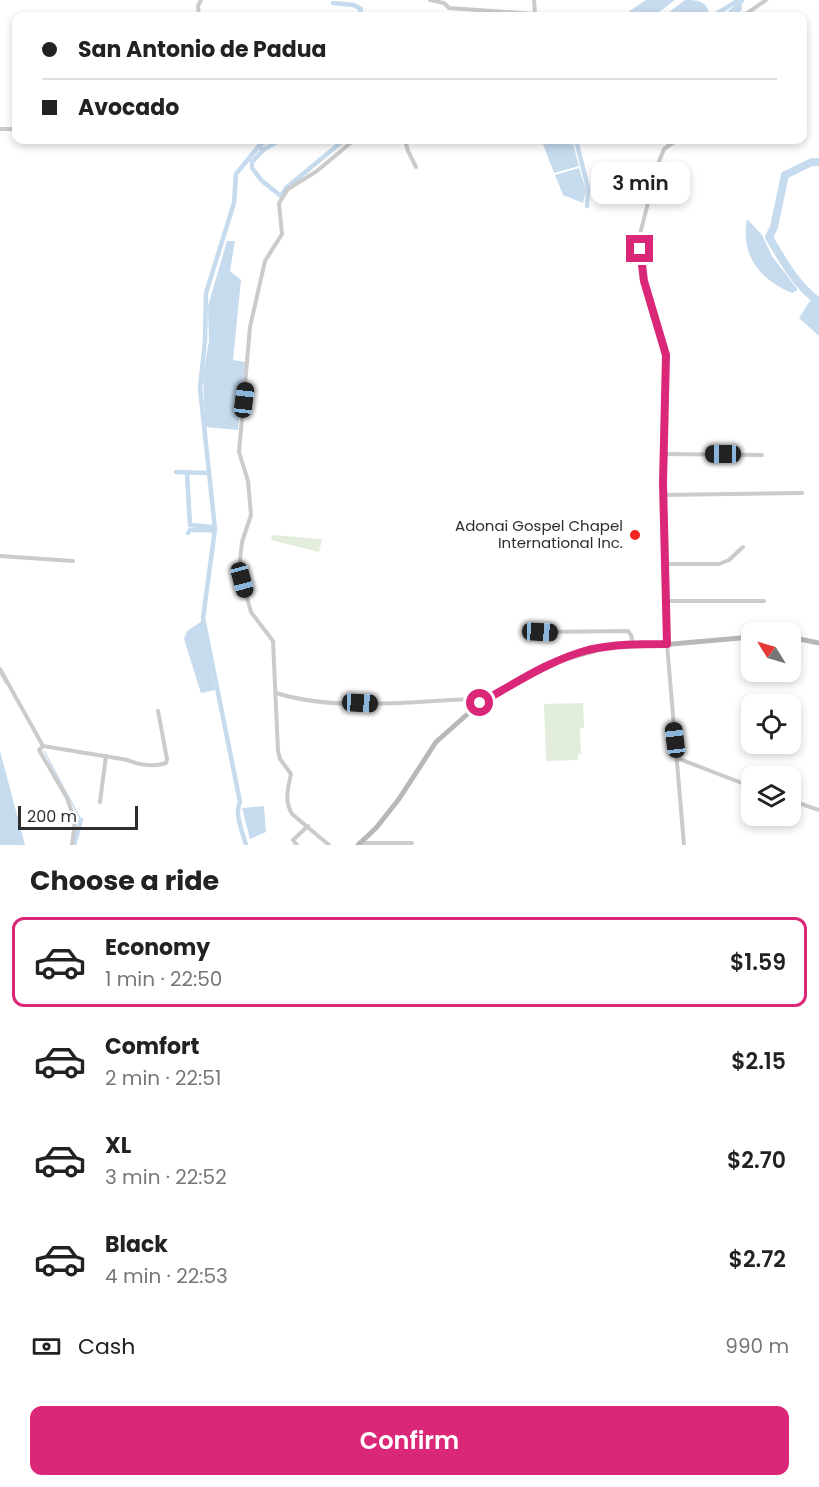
<!DOCTYPE html>
<meta charset="utf-8">
<style>
body{margin:0;font-family:Poppins,sans-serif;background:#f2f2f2;color:#222;height:100vh;display:flex;flex-direction:column;font-size:22px;white-space:nowrap}
*{box-sizing:border-box;margin:0}
p{font-size:20px;color:#767676}
.icon{flex:none;width:33px;height:33px;fill:none;stroke:currentColor;stroke-width:2;stroke-linecap:round;stroke-linejoin:round}
.map{position:relative;height:845px;overflow:hidden}
.panel{display:flex;flex-direction:column;background:#fff;flex:1}
.panel>*{flex:none}
.hud{position:absolute;left:12px;top:12px;width:795px;height:132px;border-radius:12px;box-shadow:0 3px 9px #0003;display:grid;align-content:center;height:132px;padding:0 30px;background:#fff}
.needle{width:39px;rotate:307deg}
.fabs{position:absolute;left:741px;top:622px;display:grid;gap:12px}
.fabs a{display:grid;place-items:center;width:60px;height:60px;border-radius:12px;background:#fff;box-shadow:0 3px 9px #0003;font-size:30px}
.scale{position:absolute;left:18px;bottom:15px;width:120px;box-sizing:border-box;padding-left:6px;border:3px solid #2e2e2e;border-top:0;font-size:16px;line-height:21px;white-space:nowrap;color:#2e2e2e;-webkit-text-stroke:4px #fff;paint-order:stroke}
.end{position:absolute;width:27px;height:27px;margin:-14px;border:8px solid #db2777;background:#fff;box-shadow:0 0 0 3px #fff}
.from{border-radius:50%}
.bubble{position:absolute;height:42px;border-radius:12px;background:#fff;box-shadow:0 3px 9px #0003;font-size:20px;font-weight:600;line-height:42px;text-align:center}
.car{position:absolute;width:18px;height:36px;margin:-18px -9px;border-radius:8px;box-shadow:0 0 4px 2px #0007;background:linear-gradient(#222 24%,#8ab4d8 0 40%,#222 0 76%,#8ab4d8 0 86%,#222 0)}
.hud b{display:flex;align-items:center;gap:21px;height:57px;font-size:22px}
.hud b+b{border-top:2px solid #e0e0e0}
.hud i{width:15px;height:15px;background:#222}
ul{padding:0;list-style:none}
li{display:flex;align-items:center;gap:18px;height:90px;margin:0 12px 9px;padding:0 18px;border:3px solid transparent;border-radius:12px}
li div{flex:1}
li b{display:block;font-size:22px}
li em{font-style:normal;font-weight:600}
li.active{border-color:#db2777}
li>.icon{width:54px;height:54px;stroke-width:1.5}
h2{padding:0 30px;font-size:27px;line-height:72px}
.pay{display:flex;align-items:center;gap:15px;height:66px;padding:0 30px;font-size:22px}
.pay p{margin-inline-start:auto}
.button{display:flex;gap:12px;margin-top:auto;padding:12px 30px}
.button a{flex:1;height:69px;border-radius:12px;background:#db2777;color:#fff;font-size:24px;font-weight:600;line-height:69px;text-align:center}
.map>svg:first-child{display:block}
.green{fill:#e3eddb}
.water{fill:#c6dbee}
.lines{fill:none;stroke-linecap:round;stroke-linejoin:round}
.stream{stroke:#c6dbee;stroke-width:1.5}
.canal{stroke:#c6dbee;stroke-width:4.5}
.river{stroke:#c6dbee;stroke-width:8}
.street{stroke:#cbcbcb;stroke-width:4}
.secondary{stroke:#b8b8b8;stroke-width:5}
.route{stroke:#db2777;stroke-width:8}
.poi-dot{fill:#f22524;stroke:#fff;stroke-width:2}
.labels{text-anchor:middle;stroke-width:6;stroke-linejoin:round;paint-order:stroke}
.poi-label{font-size:15px;fill:#2e2e2e;stroke:#fff;text-anchor:end}
</style>
<div class="map">
<svg width="819" height="845" viewBox="0 0 819 845">
<rect width="100%" height="100%" fill="#fff"/>
<g class="green">
<path d="M272,535L322,539L319,552L271,540Z"/>
<path d="M583,703L584,728H580L581,754H578V760L546,761L544,704Z"/>
</g>
<g class="water">
<path d="M646,0H675L654,16H622Z"/>
<path d="M685,0C699,0 707,1 710,16H664Z"/>
<path d="M559,140H572L579,166L554,173L543,144Z"/>
<path d="M579,168L586,190L583,203L563,195L555,175Z"/>
<path d="M747,219L762,235L772,256L798,290L792,293C760,280 740,255 747,219Z"/>
<path d="M227,241H235L230,271L241,280L233,360L245,362L238,430L205,427L203,376L209,341L208,306Z"/>
<path d="M811,299L819,304V336L799,318Z"/>
<path d="M202,621L215,690L201,693L184,639L187,631Z"/>
<path d="M0,751L25,845H0Z"/>
<path d="M264,806L266,832L250,839L242,808Z"/>
</g>
<g class="lines">
<g class="stream">
<path d="M0,673L6,684"/>
<path d="M44,751L81,820"/>
</g>
<g class="canal">
<path d="M333,3L354,5L361,9L359,16"/>
<path d="M713,16L737,1"/>
<path d="M540,140V141"/>
<path d="M576,140L588,188L587,206"/>
<path d="M259,146L263,150L252,162V168L262,181L281,196L286,188L344,140"/>
<path d="M263,150L280,140"/>
<path d="M176,472L208,473"/>
<path d="M187,473L190,525L214,527"/>
<path d="M188,533L190,530H211L214,533"/>
<path d="M74,845L81,820"/>
<path d="M246,845C243,833 234,814 240,802L203,618L215,529L200,388L205,341L206,293L234,203L236,174L259,146L268,140"/>
</g>
<g class="river">
<path d="M729,16L738,8L737,1L740,0"/>
<path d="M819,162H812L785,175L774,227L769,237C783,261 796,285 819,302"/>
</g>
<g class="street">
<path d="M430,0L444,3L449,8L535,14L536,16"/>
<path d="M534,0L535,14"/>
<path d="M199,16L198,6L201,0"/>
<path d="M743,16L766,0"/>
<path d="M0,129H16"/>
<path d="M405,140L408,151L416,167"/>
<path d="M677,140L664,149L658,164L640,234V264L666,355L663,483L667,644L684,845"/>
<path d="M663,454L762,455"/>
<path d="M663,495L802,493"/>
<path d="M0,556L73,561"/>
<path d="M666,564H719L729,560L743,547"/>
<path d="M666,601H764"/>
<path d="M540,632L628,631L631,635L633,644"/>
<path d="M0,669L43,746L39,750L67,798L75,821L72,845"/>
<path d="M276,693C337,712 411,701 473,699L480,703"/>
<path d="M43,746L128,760C138,765 155,767 166,763L167,759L158,711"/>
<path d="M677,758L752,787"/>
<path d="M790,800L819,810"/>
<path d="M100,802L106,756"/>
<path d="M359,843H412"/>
<path d="M297,845L293,840L308,826"/>
<path d="M329,845L292,814C284,801 288,788 291,774L280,759L278,751L273,641L251,612L242,580L240,560L242,542L251,515L248,481L239,452L250,327L265,261L282,234L279,203L288,189L317,171L354,140"/>
</g>
<g class="secondary">
<path d="M790,637L819,643"/>
<path d="M358,845L376,828L399,799L436,742L480,703L512,684L564,659L611,646L672,644L752,637"/>
</g>
</g>
<g class="lines">
<path class="route" d="M480,703C514,684 550,660 588,650C614,644 640,644 667,644L663,483L666,355L644,281L640,249"/>
</g>
<circle class="poi-dot" cx="635" cy="535" r="6"/>
<g class="labels">
<g class="poi-label">
<text x="623" y="531">Adonai Gospel Chapel<tspan x="623" dy="17">International Inc.</tspan></text>
</g>
</g>
</svg>
<div class="fabs">
<a><svg class="needle" viewBox="-14 -14 28 28"><path d="M0-13l5 13h-10z" fill="#e53935"/><path d="M0 13l5-13h-10z" fill="#767676"/></svg></a>
<a><svg class="icon" aria-label="locate" viewBox="0 0 24 24"><circle cx="12" cy="12" r="6"/><path d="M12 2v4M12 18v4M2 12h4M18 12h4"/></svg></a>
<a><svg class="icon" aria-label="layers" viewBox="0 0 24 24"><path d="M12 4l9 5-9 5-9-5zM3 14l9 5 9-5"/></svg></a>
</div>
<div class="scale">200 m</div>
<i class="end from" style="left:480px;top:703px"></i>
<i class="end" style="left:640px;top:249px"></i>
<div class="bubble" style="left:591px;top:162px;width:99px">3 min</div>
<i class="car" style="left:244px;top:400px;rotate:7deg"></i>
<i class="car" style="left:723px;top:454px;rotate:270deg"></i>
<i class="car" style="left:242px;top:580px;rotate:165deg"></i>
<i class="car" style="left:540px;top:632px;rotate:93deg"></i>
<i class="car" style="left:360px;top:703px;rotate:93deg"></i>
<i class="car" style="left:675px;top:740px;rotate:353deg"></i>
<div class="hud">
<b><i class="from"></i>San Antonio de Padua</b>
<b><i></i>Avocado</b>
</div>
</div>
<section class="panel">
<h2>Choose a ride</h2>
<ul>
<li class="active"><svg class="icon" aria-label="car" viewBox="0 0 24 24"><path d="M5 17H2v-5l4-1 3-4h7l3 4 3 1v5h-3M9 17h6M6 11h13"/><circle cx="7" cy="17" r="2"/><circle cx="17" cy="17" r="2"/></svg><div><b>Economy</b><p>1 min · 22:50</p></div><em>$1.59</em></li>
<li><svg class="icon" aria-label="car" viewBox="0 0 24 24"><path d="M5 17H2v-5l4-1 3-4h7l3 4 3 1v5h-3M9 17h6M6 11h13"/><circle cx="7" cy="17" r="2"/><circle cx="17" cy="17" r="2"/></svg><div><b>Comfort</b><p>2 min · 22:51</p></div><em>$2.15</em></li>
<li><svg class="icon" aria-label="car" viewBox="0 0 24 24"><path d="M5 17H2v-5l4-1 3-4h7l3 4 3 1v5h-3M9 17h6M6 11h13"/><circle cx="7" cy="17" r="2"/><circle cx="17" cy="17" r="2"/></svg><div><b>XL</b><p>3 min · 22:52</p></div><em>$2.70</em></li>
<li><svg class="icon" aria-label="car" viewBox="0 0 24 24"><path d="M5 17H2v-5l4-1 3-4h7l3 4 3 1v5h-3M9 17h6M6 11h13"/><circle cx="7" cy="17" r="2"/><circle cx="17" cy="17" r="2"/></svg><div><b>Black</b><p>4 min · 22:53</p></div><em>$2.72</em></li>
</ul>
<div class="pay"><svg class="icon" aria-label="cash" viewBox="0 0 24 24"><path d="M3 7h18v10H3z"/><circle cx="12" cy="12" r="2"/></svg>Cash<p>990 m</p></div>
<div class="button"><a>Confirm</a></div>
</section>
